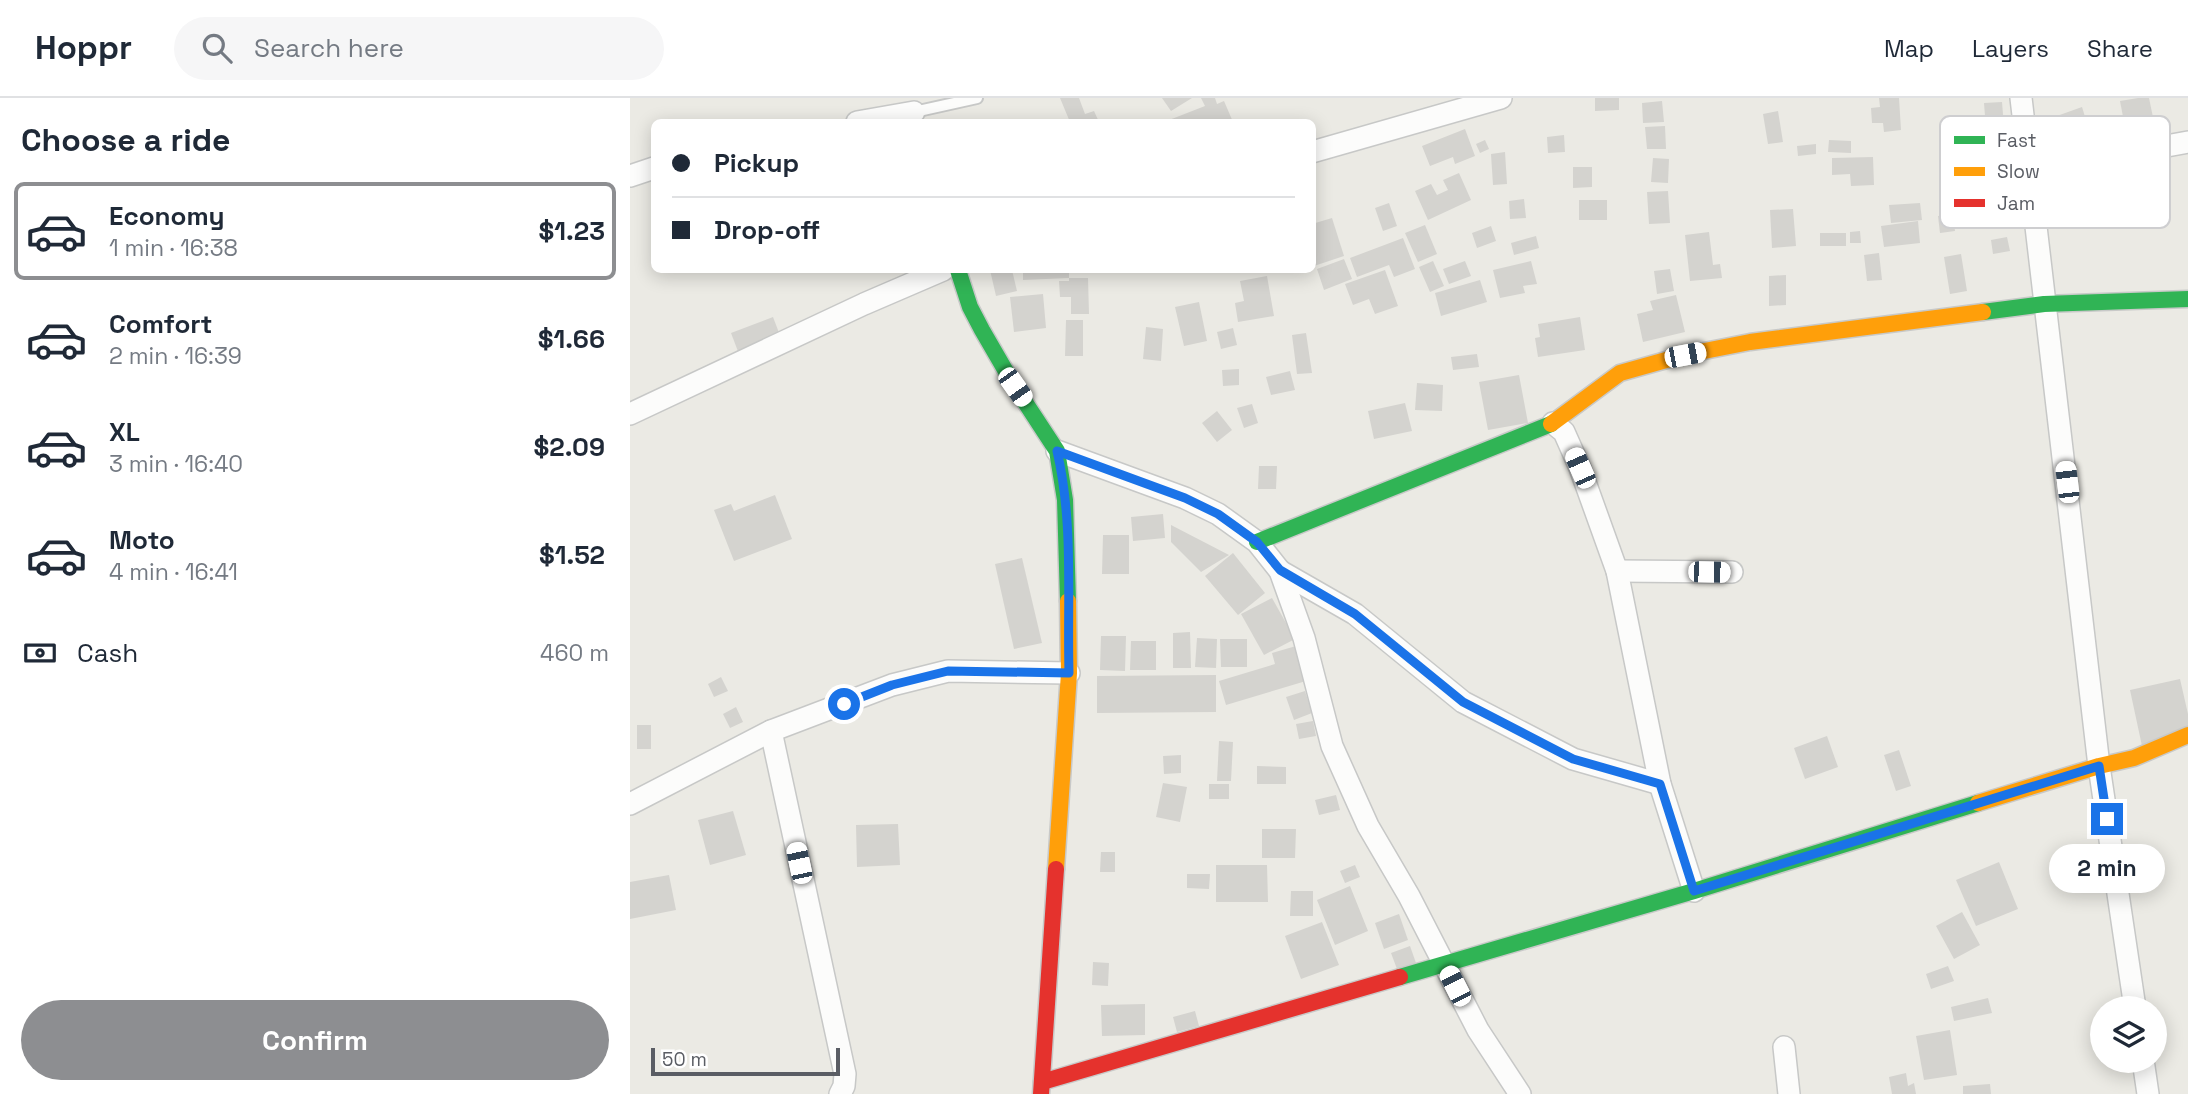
<!DOCTYPE html>
<meta charset="utf-8">
<style>
body{margin:0;font-family:"Space Grotesk",sans-serif;background:#f6f6f7;color:#1f2937;height:100vh;display:flex;flex-direction:column;font-size:26px;white-space:nowrap}
*{box-sizing:border-box;margin:0}
p{font-size:23px;color:#747a83}
.icon{flex:none;width:38px;height:38px;fill:none;stroke:currentColor;stroke-width:2;stroke-linecap:round;stroke-linejoin:round}
.map{position:relative;flex:1;overflow:hidden}
.side{display:flex;flex-direction:column;background:#fff;width:630px}
.side>*{flex:none}
.banner{position:absolute;left:21px;top:21px;width:665px;height:154px;border-radius:10px;box-shadow:0 4px 18px #0003;display:grid;align-content:center;height:154px;padding:0 21px;background:#fff}
.fabs{position:absolute;left:1460px;top:898px;display:grid;gap:14px}
.fabs a{display:grid;place-items:center;width:77px;height:77px;border-radius:50%;background:#fff;box-shadow:0 4px 18px #0003;font-size:35px}
.scale{position:absolute;left:21px;bottom:18px;width:189px;box-sizing:border-box;padding-left:7px;border:4px solid #5a5d64;border-top:0;font-size:19px;line-height:24px;white-space:nowrap;color:#5a5d64;-webkit-text-stroke:5px #fff;paint-order:stroke}
.end{position:absolute;width:32px;height:32px;margin:-16px;border:9px solid #1a73e8;background:#fff;box-shadow:0 0 0 4px #fff}
.from{border-radius:50%}
.bubble{position:absolute;height:49px;border-radius:24px;background:#fff;box-shadow:0 4px 18px #0003;font-size:23px;font-weight:700;line-height:49px;text-align:center}
.car{position:absolute;width:21px;height:42px;margin:-21px -10px;border-radius:9px;box-shadow:0 0 5px 2px #0007;background:linear-gradient(#fff 24%,#345 0 40%,#fff 0 76%,#345 0 86%,#fff 0)}
.banner b{display:flex;align-items:center;gap:24px;height:66px;font-size:26px}
.banner b+b{border-top:2px solid #e0e1e3}
.banner i{width:18px;height:18px;background:#1f2937}
ul{padding:0;list-style:none}
li{display:flex;align-items:center;gap:21px;height:98px;margin:0 14px 10px;padding:0 7px;border:4px solid transparent;border-radius:10px}
li div{flex:1}
li b{display:block;font-size:26px}
li em{font-style:normal;font-weight:700}
li.active{border-color:#8d8e91}
li>.icon{width:63px;height:63px;stroke-width:1.5}
h2{padding:0 21px;font-size:32px;line-height:84px}
.pay{display:flex;align-items:center;gap:18px;height:77px;padding:0 21px;font-size:26px}
.pay p{margin-inline-start:auto}
.button{display:flex;gap:14px;margin-top:auto;padding:14px 21px}
.button a{flex:1;height:80px;border-radius:42px;background:#8d8e91;color:#fff;font-size:28px;font-weight:700;line-height:80px;text-align:center}
header{display:flex;align-items:center;gap:42px;box-sizing:border-box;height:98px;padding:0 35px;background:#fff;border-bottom:2px solid #e0e1e3}
header strong{font-size:33px}
nav{display:flex;gap:38px;margin-inline-start:auto;font-size:24px}
.search{width:490px;height:63px;background:#f6f6f7;display:flex;align-items:center;gap:18px;box-sizing:border-box;padding:0 24px;border-radius:38px;color:#747a83;font-size:26px}
main{display:flex;flex:1;min-height:0}
.map>svg:first-child{display:block}
.building{fill:#d4d3cf}
.lines{fill:none;stroke-linecap:round;stroke-linejoin:round}
.lane-casing{stroke:#c7c8c7;stroke-width:14}
.street-casing{stroke:#c7c8c7;stroke-width:24}
.fast-casing{stroke:#c8c9c8;stroke-width:19}
.slow-casing{stroke:#c8c9c8;stroke-width:19}
.jam-casing{stroke:#c8c9c8;stroke-width:19}
.lane{stroke:#fcfcfb;stroke-width:10}
.street{stroke:#fcfcfb;stroke-width:21}
.fast{stroke:#30b455;stroke-width:16}
.slow{stroke:#ff9f0a;stroke-width:16}
.jam{stroke:#e5322d;stroke-width:16}
.route{stroke:#1a73e8;stroke-width:9}
.key{fill:#fff;stroke:#ceced0;stroke-width:2}
.key-label{font-size:19px;fill:#5a5d64}
</style>
<header>
<strong>Hoppr</strong>
<div class="search"><svg class="icon" aria-label="search" viewBox="0 0 24 24"><circle cx="10" cy="10" r="6"/><path d="M15 15l6 6"/></svg>Search here</div>
<nav><a>Map</a><a>Layers</a><a>Share</a></nav>
</header>
<main>
<section class="side">
<h2>Choose a ride</h2>
<ul>
<li class="active"><svg class="icon" aria-label="car" viewBox="0 0 24 24"><path d="M5 17H2v-5l4-1 3-4h7l3 4 3 1v5h-3M9 17h6M6 11h13"/><circle cx="7" cy="17" r="2"/><circle cx="17" cy="17" r="2"/></svg><div><b>Economy</b><p>1 min · 16:38</p></div><em>$1.23</em></li>
<li><svg class="icon" aria-label="car" viewBox="0 0 24 24"><path d="M5 17H2v-5l4-1 3-4h7l3 4 3 1v5h-3M9 17h6M6 11h13"/><circle cx="7" cy="17" r="2"/><circle cx="17" cy="17" r="2"/></svg><div><b>Comfort</b><p>2 min · 16:39</p></div><em>$1.66</em></li>
<li><svg class="icon" aria-label="car" viewBox="0 0 24 24"><path d="M5 17H2v-5l4-1 3-4h7l3 4 3 1v5h-3M9 17h6M6 11h13"/><circle cx="7" cy="17" r="2"/><circle cx="17" cy="17" r="2"/></svg><div><b>XL</b><p>3 min · 16:40</p></div><em>$2.09</em></li>
<li><svg class="icon" aria-label="car" viewBox="0 0 24 24"><path d="M5 17H2v-5l4-1 3-4h7l3 4 3 1v5h-3M9 17h6M6 11h13"/><circle cx="7" cy="17" r="2"/><circle cx="17" cy="17" r="2"/></svg><div><b>Moto</b><p>4 min · 16:41</p></div><em>$1.52</em></li>
</ul>
<div class="pay"><svg class="icon" aria-label="cash" viewBox="0 0 24 24"><path d="M3 7h18v10H3z"/><circle cx="12" cy="12" r="2"/></svg>Cash<p>460 m</p></div>
<div class="button"><a>Confirm</a></div>
</section>
<div class="map">
<svg width="1558" height="996" viewBox="0 0 1558 996">
<rect width="100%" height="100%" fill="#ebeae4"/>
<g class="building">
<path d="M430,0H449L455,16L464,13L469,24H440Z"/>
<path d="M532,0H562L541,13Z"/>
<path d="M571,0H585L587,6L594,3L603,24H534L575,8Z"/>
<path d="M965,0H989V12L965,13Z"/>
<path d="M1249,0H1269L1271,32L1254,34L1253,25H1242L1241,10L1250,9Z"/>
<path d="M1508,0H1519L1525,29L1496,34L1490,3Z"/>
<path d="M1032,3L1034,24L1013,25L1012,5Z"/>
<path d="M1372,4L1374,29L1356,31L1354,5Z"/>
<path d="M1452,9L1456,22L1429,32L1424,19Z"/>
<path d="M1148,13L1153,44L1138,46L1133,16Z"/>
<path d="M1035,28L1036,51H1017L1015,29Z"/>
<path d="M835,31L845,58L825,66L823,59L800,68L792,48Z"/>
<path d="M934,37L935,54L918,55L917,39Z"/>
<path d="M855,42L859,51L850,55L846,46Z"/>
<path d="M1199,42L1221,43V55L1198,54Z"/>
<path d="M1186,46V56L1168,58L1167,48Z"/>
<path d="M875,54L877,86L863,87L861,56Z"/>
<path d="M1243,59L1244,87L1221,88L1220,76L1202,77V60Z"/>
<path d="M1023,60L1039,61L1038,85L1021,84Z"/>
<path d="M943,69H962V89L943,90Z"/>
<path d="M829,75L841,102L798,122L785,93L801,86L807,97L818,92L813,82Z"/>
<path d="M1038,93L1040,125L1019,126L1017,94Z"/>
<path d="M894,101L896,120L880,121L879,103Z"/>
<rect x="949" y="102" width="28" height="20"/>
<path d="M759,105L767,128L753,133L745,110Z"/>
<path d="M1290,105L1292,122L1261,125L1259,107Z"/>
<path d="M1163,111L1166,148L1142,150L1140,112Z"/>
<path d="M1323,116L1325,133L1310,135L1308,118Z"/>
<path d="M702,120L714,158L684,168L682,126Z"/>
<path d="M1288,123L1290,145L1254,149L1251,128Z"/>
<path d="M795,127L807,156L788,164L775,135Z"/>
<path d="M861,128L866,143L847,150L842,135Z"/>
<path d="M1230,133L1231,145H1220V134Z"/>
<path d="M1079,134L1083,167L1090,166L1092,180L1060,183L1055,137Z"/>
<rect x="1190" y="135" width="26" height="13"/>
<path d="M906,138L909,150L884,157L881,145Z"/>
<path d="M1377,139L1380,153L1363,156L1361,142Z"/>
<path d="M773,140L785,171L764,179L759,167L727,179L720,160Z"/>
<path d="M1249,155L1252,182L1237,183L1234,157Z"/>
<path d="M1331,156L1337,193L1320,196L1314,159Z"/>
<path d="M714,161L722,181L694,192L687,171Z"/>
<path d="M803,163L814,188L800,194L789,169Z"/>
<path d="M835,163L841,178L819,186L813,171Z"/>
<path d="M901,163L907,186L893,188L895,195L870,200L863,172Z"/>
<path d="M1040,171L1044,193L1027,196L1024,173Z"/>
<path d="M360,172H382L387,193L366,198Z"/>
<path d="M393,172H439V180L393,182Z"/>
<path d="M755,172L768,208L745,216L739,201L723,207L715,186Z"/>
<path d="M1156,177V207L1139,208V178Z"/>
<path d="M637,178L644,218L608,224L605,205L614,203L610,183Z"/>
<path d="M439,180H458L459,216H441V199H430L429,183H439Z"/>
<path d="M850,182L857,204L811,218L805,195Z"/>
<path d="M413,196L416,230L384,234L380,199Z"/>
<path d="M1046,197L1055,234L1013,244L1007,216L1023,212L1020,203Z"/>
<path d="M569,204L577,243L554,248L545,209Z"/>
<path d="M143,219L151,240L109,256L101,235Z"/>
<path d="M950,219L955,252L908,259L905,240L910,239L908,226Z"/>
<path d="M436,222H453V258H435Z"/>
<path d="M516,229L533,231L531,263L513,261Z"/>
<path d="M603,230L607,247L591,251L587,234Z"/>
<path d="M676,235L682,275L667,276L662,237Z"/>
<path d="M847,256L849,269L823,272L821,259Z"/>
<path d="M609,271V287L593,288L592,272Z"/>
<path d="M660,273L665,292L641,297L636,279Z"/>
<path d="M889,277L898,325L858,332L849,284Z"/>
<path d="M787,285L813,287L812,313L785,312Z"/>
<path d="M775,305L782,333L744,341L738,313Z"/>
<path d="M622,306L628,325L614,330L607,310Z"/>
<path d="M587,313L602,332L587,344L572,325Z"/>
<path d="M629,368H647L646,391H628Z"/>
<path d="M145,397L162,441L104,463L84,412L101,406L104,413Z"/>
<path d="M533,416L535,440L503,443L501,419Z"/>
<path d="M541,427L599,457L571,474L541,444Z"/>
<path d="M473,437H499V476H472Z"/>
<path d="M603,455L635,495L608,517L575,478Z"/>
<path d="M392,460L412,545L384,551L365,466Z"/>
<path d="M642,500L665,541L634,557L611,516Z"/>
<path d="M560,534L561,570H543V535Z"/>
<path d="M471,538H496L495,573L470,572Z"/>
<path d="M567,540L587,541L586,570L565,569Z"/>
<path d="M590,541H617V569H591Z"/>
<path d="M501,543H526V572H500Z"/>
<path d="M666,548L676,583L596,607L589,583L645,566L642,555Z"/>
<path d="M586,577V614L467,615V578Z"/>
<path d="M91,579L98,593L84,599L78,586Z"/>
<path d="M1550,581L1558,616V638L1512,648L1500,592Z"/>
<path d="M675,593L682,615L664,622L656,599Z"/>
<path d="M106,609L113,624L100,630L93,616Z"/>
<path d="M683,623L686,638L669,641L666,626Z"/>
<rect x="7" y="627" width="14" height="24"/>
<path d="M1197,638L1208,669L1175,681L1164,650Z"/>
<path d="M589,643L603,644L601,683H587Z"/>
<path d="M1269,652L1281,688L1266,693L1254,657Z"/>
<path d="M551,657V675L534,676L533,658Z"/>
<path d="M627,668L656,669V686H627Z"/>
<path d="M533,685L557,689L550,724L526,719Z"/>
<rect x="579" y="686" width="20" height="15"/>
<path d="M706,697L710,712L689,717L685,702Z"/>
<path d="M103,713L116,757L80,767L68,722Z"/>
<path d="M268,726L270,767L227,769L226,727Z"/>
<path d="M632,731H666L665,760H632Z"/>
<path d="M471,754H485V774H470Z"/>
<path d="M1369,764L1388,811L1346,828L1326,782Z"/>
<path d="M586,767H637L638,804H586Z"/>
<path d="M725,767L730,779L715,785L710,773Z"/>
<path d="M557,776H580L579,791L557,790Z"/>
<path d="M39,777L46,812L0,821V784Z"/>
<path d="M720,788L738,833L705,847L687,802Z"/>
<path d="M661,793H683V818H660Z"/>
<path d="M1332,814L1350,847L1324,861L1306,828Z"/>
<path d="M769,816L778,842L754,851L745,825Z"/>
<path d="M692,824L709,867L671,881L655,838Z"/>
<path d="M780,848L786,865L767,871L761,855Z"/>
<path d="M463,864L479,865L478,888L462,887Z"/>
<path d="M1318,868L1324,883L1301,891L1296,876Z"/>
<path d="M1358,900L1362,915L1324,923L1321,909Z"/>
<path d="M515,906V937L472,938L471,907Z"/>
<path d="M565,913L569,928L547,934L543,919Z"/>
<path d="M1320,932L1327,977L1294,982L1286,938Z"/>
<path d="M1276,975L1278,988L1284,985L1286,996H1262L1259,979Z"/>
<path d="M1360,986L1361,996H1333V988Z"/>
</g>
<g class="lines">
<defs>
<path id="lane" d="M284,14L347,0"/>
<g id="street">
<path d="M1391,0L1469,668L1505,910"/>
<path d="M227,24L284,14"/>
<path d="M682,54L871,0"/>
<path d="M1399,73L1558,44"/>
<path d="M0,78L24,70"/>
<path d="M0,316L234,206L313,172"/>
<path d="M923,325L934,334L950,370L987,473L1030,686L1064,793"/>
<path d="M427,353L555,400L588,416L627,444L650,473L674,540L702,648L738,728L779,798L848,932L890,996"/>
<path d="M650,473L725,516L833,604L943,661L1030,686"/>
<path d="M987,473L1102,474"/>
<path d="M141,633L215,976L214,988L210,996"/>
<path d="M0,706L141,633L262,587L318,573L439,575"/>
<path d="M1154,949L1159,996"/>
<path d="M1513,962L1518,996"/>
</g>
<g id="fast">
<path d="M328,172L340,209L352,232L385,289L427,353L435,402L438,503"/>
<path d="M1353,214L1414,206L1558,201"/>
<path d="M627,444L921,326"/>
<path d="M770,879L1064,793L1348,705"/>
</g>
<g id="slow">
<path d="M921,326L990,275L1054,257L1120,244L1353,214"/>
<path d="M1348,705L1469,668L1504,660L1558,637"/>
<path d="M426,771L439,575L438,503"/>
</g>
<g id="jam">
<path d="M412,984L770,879"/>
<path d="M411,996L426,771"/>
</g>
</defs>
<use href="#lane" class="lane-casing"/>
<use href="#street" class="street-casing"/>
<use href="#fast" class="fast-casing"/>
<use href="#slow" class="slow-casing"/>
<use href="#jam" class="jam-casing"/>
<use href="#lane" class="lane"/>
<use href="#street" class="street"/>
<use href="#fast" class="fast"/>
<use href="#slow" class="slow"/>
<use href="#jam" class="jam"/>
</g>
<g class="lines">
<path class="route" d="M214,606L262,587L318,573L439,575C437,502 444,425 427,353L555,400L588,416L627,444L650,472L725,516L833,604L943,661L1030,686L1064,793L1469,668L1477,721"/>
</g>
<rect x="1310" y="18" width="230" height="112" rx="10" class="key"/>
<rect x="1324" y="38" width="31" height="8" fill="#30b455"/>
<rect x="1324" y="69" width="31" height="9" fill="#ff9f0a"/>
<rect x="1324" y="101" width="31" height="8" fill="#e5322d"/>
<g class="key-label">
<text x="1367" y="49">Fast</text>
<text x="1367" y="80">Slow</text>
<text x="1367" y="112">Jam</text>
</g>
</svg>
<div class="fabs">
<a><svg class="icon" aria-label="layers" viewBox="0 0 24 24"><path d="M12 4l9 5-9 5-9-5zM3 14l9 5 9-5"/></svg></a>
</div>
<div class="scale">50 m</div>
<i class="end from" style="left:214px;top:606px"></i>
<i class="end" style="left:1477px;top:721px"></i>
<div class="bubble" style="left:1419px;top:746px;width:116px">2 min</div>
<i class="car" style="left:1055px;top:257px;rotate:79deg"></i>
<i class="car" style="left:385px;top:289px;rotate:145deg"></i>
<i class="car" style="left:950px;top:370px;rotate:336deg"></i>
<i class="car" style="left:1437px;top:384px;rotate:353deg"></i>
<i class="car" style="left:1079px;top:474px;rotate:91deg"></i>
<i class="car" style="left:169px;top:765px;rotate:348deg"></i>
<i class="car" style="left:825px;top:888px;rotate:333deg"></i>
<div class="banner">
<b><i class="from"></i>Pickup</b>
<b><i></i>Drop-off</b>
</div>
</div>
</main>
